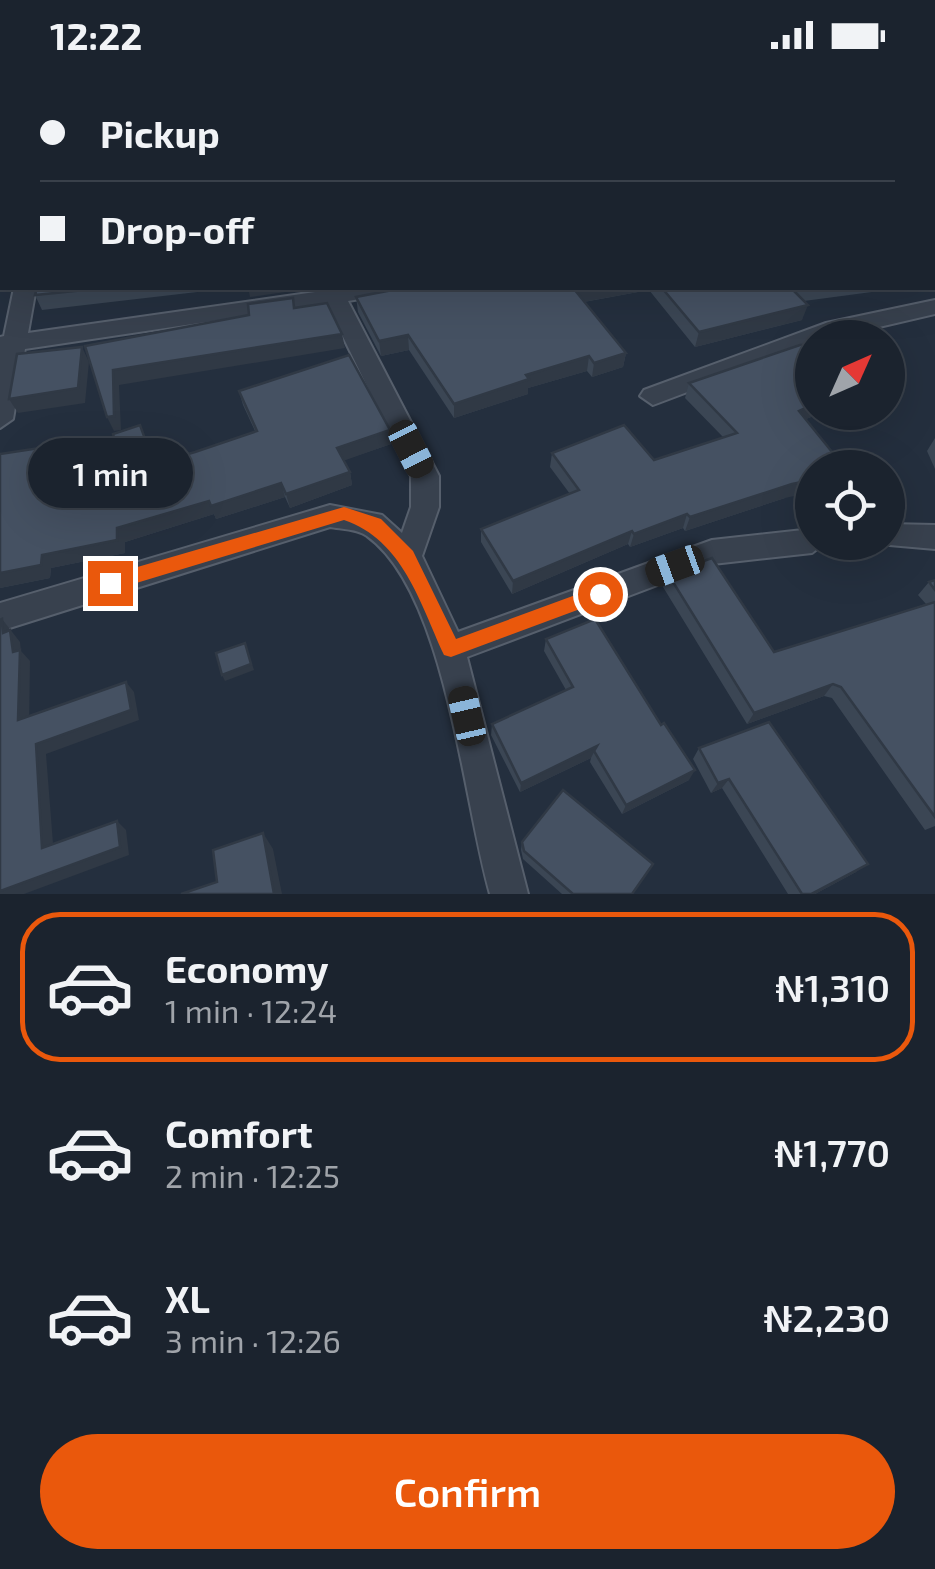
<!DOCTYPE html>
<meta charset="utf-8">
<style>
body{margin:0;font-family:"Exo 2",sans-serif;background:#242b36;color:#f1f3f6;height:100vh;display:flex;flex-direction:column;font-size:38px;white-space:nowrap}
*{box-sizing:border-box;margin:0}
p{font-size:32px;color:#a0a4aa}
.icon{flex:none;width:55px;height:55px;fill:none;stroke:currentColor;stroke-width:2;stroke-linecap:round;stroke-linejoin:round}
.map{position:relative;height:824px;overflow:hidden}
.panel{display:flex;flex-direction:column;background:#1b232e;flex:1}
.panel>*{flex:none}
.banner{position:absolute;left:0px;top:0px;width:935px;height:220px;box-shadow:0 10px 40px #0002,0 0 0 2px #39404a;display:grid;align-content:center;height:220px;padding:0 40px;background:#1b232e}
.needle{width:65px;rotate:45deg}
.fabs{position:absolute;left:795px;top:250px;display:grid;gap:20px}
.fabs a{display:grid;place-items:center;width:110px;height:110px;border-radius:50%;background:#1b232e;box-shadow:0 10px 40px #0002,0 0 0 2px #39404a;font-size:50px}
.end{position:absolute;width:45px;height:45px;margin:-22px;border:12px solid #ea580c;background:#fff;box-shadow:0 0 0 5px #fff}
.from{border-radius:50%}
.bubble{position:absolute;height:70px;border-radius:35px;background:#1b232e;box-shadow:0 10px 40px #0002,0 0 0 2px #39404a;font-size:32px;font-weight:600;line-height:70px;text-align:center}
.car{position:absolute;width:30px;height:60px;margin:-30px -15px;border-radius:12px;box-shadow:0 0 8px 2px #0007;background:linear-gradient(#222 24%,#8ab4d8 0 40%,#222 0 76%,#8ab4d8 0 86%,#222 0)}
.banner b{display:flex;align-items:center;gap:35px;height:95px;font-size:38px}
.banner b+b{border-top:2px solid #39404a}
.banner i{width:25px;height:25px;background:#f1f3f6}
ul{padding:18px 0 0;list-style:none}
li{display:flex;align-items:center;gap:30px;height:150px;margin:0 20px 15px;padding:0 20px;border:5px solid transparent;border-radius:40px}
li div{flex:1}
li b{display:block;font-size:38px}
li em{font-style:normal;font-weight:600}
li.active{border-color:#ea580c}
li>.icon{width:90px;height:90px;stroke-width:1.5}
.primary-button{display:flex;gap:20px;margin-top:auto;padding:20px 40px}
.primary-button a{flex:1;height:115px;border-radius:60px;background:#ea580c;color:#fff;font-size:40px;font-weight:600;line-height:115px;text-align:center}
.status{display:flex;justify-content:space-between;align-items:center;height:70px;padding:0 50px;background:#1b232e;direction:ltr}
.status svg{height:28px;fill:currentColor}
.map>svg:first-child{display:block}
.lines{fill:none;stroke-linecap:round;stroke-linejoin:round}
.street-casing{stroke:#565f6c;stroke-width:4}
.street{fill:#38414e;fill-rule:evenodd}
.wall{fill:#3b4654}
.shaded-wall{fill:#303945}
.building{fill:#455162;stroke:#303945;stroke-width:2.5}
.route{fill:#ea580c}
</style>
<div class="status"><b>12:22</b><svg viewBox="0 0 49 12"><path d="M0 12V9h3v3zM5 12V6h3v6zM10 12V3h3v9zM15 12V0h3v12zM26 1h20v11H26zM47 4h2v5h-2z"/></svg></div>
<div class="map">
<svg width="935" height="824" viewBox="0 0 935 824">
<rect width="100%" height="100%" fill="#242f3e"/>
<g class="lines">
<defs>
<g id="street">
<rect x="932" y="68" width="3" height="12"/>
<path d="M14,218H36L28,263L343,218H399L396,223L348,231L439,406V437L422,486L458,562L712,470L812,459V472H826L812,483L713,494L467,587L528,824H490C463,731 446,522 367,466C358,459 341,459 330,457L0,561V533L330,435L382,445L402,463L411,437V406L327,234L25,279L13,349L0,358V267L4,266Z"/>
<path d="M935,230V244L832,268H812V275L653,335L640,326L644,320L826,253Z"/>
<path d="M888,454L935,455V479L878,474L888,472Z"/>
</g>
</defs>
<use href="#street" class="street-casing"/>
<use href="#street" class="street"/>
</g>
<g class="wall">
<path d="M601,0H935V19L932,17V2H602Z"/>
<path d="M932,153L935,155V198H932Z"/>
<path d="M37,218H232L42,240L35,225Z"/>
<path d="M403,218H888L887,220L804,231L802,250L695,277L649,220L584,232L626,283L623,297L592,307L587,301L528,318V324L454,348L409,280L381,286L358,242L356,227Z"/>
<path d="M812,274L814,342L811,347L806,349L785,428L685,461L683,458L630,477L628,474L512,524L481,472V459L570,424L550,397L552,383L654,390L723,367L685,328L689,313Z"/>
<path d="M239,321L391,374L344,390L350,402L352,415L290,438L285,427L216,449L214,444L125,472V483L51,498L50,508L0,518V384L74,387L72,414L125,404L140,355L155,394L195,382L255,361L243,335Z"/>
<path d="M935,368V399L927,381Z"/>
<path d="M668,504L774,582L926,534L918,525L929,512L935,510V756L925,760L832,628L824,626L747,654L663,517Z"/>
<path d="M546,569L689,710L622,744L590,692L591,688L520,722L491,665L492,654L566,620L544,581Z"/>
<path d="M699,678L856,802L815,824H788L722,718L711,723L693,689Z"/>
<path d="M522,772L632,824H562L523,789L521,780Z"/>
</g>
<g class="shaded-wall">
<path d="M0,202H2V218H5L0,219Z"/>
<path d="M248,218H293V221L250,227Z"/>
<path d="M583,218H650L649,220L572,234L574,219Z"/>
<path d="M808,235L802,250L695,277L699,262Z"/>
<path d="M342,264L345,278L119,315L121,360L114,361L107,347L113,300Z"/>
<path d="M408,265L409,280L381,286L379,271Z"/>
<path d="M82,277L89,292L85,333L18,343L9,329Z"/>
<path d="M626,283L623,297L592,307L594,293Z"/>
<path d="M589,286L587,301L528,318V324L454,348V334L526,305Z"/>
<path d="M812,335L814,342L811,347L793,355L799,341Z"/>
<path d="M390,360L391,374L340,392L337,378Z"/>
<path d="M66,374L74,387L71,430L63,416Z"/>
<path d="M350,402L352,415L290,438L286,424Z"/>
<path d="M812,410V422L785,428L685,461L690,447L792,414Z"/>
<path d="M281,413L285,427L216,449L214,444L125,472V483L51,498L50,508L0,518V503L42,485L117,458L209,431Z"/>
<path d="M687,444L683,458L630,477L634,464Z"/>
<path d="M632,461L628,474L512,524L513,511Z"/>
<path d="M2,549L20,572L21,581L30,591L29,660L18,650L13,582L3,563Z"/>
<path d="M245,573L254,600L225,611L222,605Z"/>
<path d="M126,612L134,622L139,650L46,684L54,786L42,778L36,674Z"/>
<path d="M833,614L824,626L747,654L754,643Z"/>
<path d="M597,676L591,688L520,722L521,713Z"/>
<path d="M695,700L689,710L622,744L626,735Z"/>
<path d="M729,709L722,718L711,723L718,713Z"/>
<path d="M117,751L126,760L129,785L24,824H0V821Z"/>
<path d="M263,763L273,779L282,824H274Z"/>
<path d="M868,794L856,802L815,824H811Z"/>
</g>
<g class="building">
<path d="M0,0H115V2H2V202H0Z"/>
<path d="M156,0H527L528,2H410V0L389,2H157Z"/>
<path d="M607,0H912L910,2H607Z"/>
<path d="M932,153L935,155V184H932Z"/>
<path d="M37,218H104L35,225Z"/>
<path d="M403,218H583L574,219L626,283L594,293L589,286L526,305L529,309L454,334L408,265L379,271L356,227Z"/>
<path d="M662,218H804L792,219L808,235L699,262Z"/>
<path d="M293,228L294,238L327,233L342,264L113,300L114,346L107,347L85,276L249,245L248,234Z"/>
<path d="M812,274V317L803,318L812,327V335L799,341L845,398H812V410L792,414L690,447L687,444L634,464L632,461L513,511L481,459L579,420L552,383L624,355L654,390L737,363L689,313L800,275Z"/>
<path d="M82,277L78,318L9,329L17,284Z"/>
<path d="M349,285L390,360L337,378L350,402L286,424L281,413L211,436L209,431L117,458V470L42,485L41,495L0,503V384L66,374L63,416L125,404L113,364L140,355L154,394L195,382L257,361L239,321Z"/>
<path d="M712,488L774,582L935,532V747L841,617L833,614L754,643L668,504Z"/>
<path d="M935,510V520L929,512Z"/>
<path d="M2,549L3,563L10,560L13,582L20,580L18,650L126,612L131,640L36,674L42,778L117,751L120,777L0,821V550Z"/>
<path d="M595,549L661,655L664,653L695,700L626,735L594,681L597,676L521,713L492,654L573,617L546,569Z"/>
<path d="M245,573L251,594L222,605L216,583Z"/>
<path d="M769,652L868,794L811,824H802L729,709L718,713L699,678Z"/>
<path d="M563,720L653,794L632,824H573L524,781L522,772Z"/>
<path d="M263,763L274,824H181L217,812L213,780Z"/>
</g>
<path class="route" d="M344,437L381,449L413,481L456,569L600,516L610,524L607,529L451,587L444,585C420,533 403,470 344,450L110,521L101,513L110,505Z"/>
</svg>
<div class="fabs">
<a><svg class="needle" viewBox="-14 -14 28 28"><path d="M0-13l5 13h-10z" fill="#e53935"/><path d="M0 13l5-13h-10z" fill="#a0a4aa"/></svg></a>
<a><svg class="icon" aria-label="locate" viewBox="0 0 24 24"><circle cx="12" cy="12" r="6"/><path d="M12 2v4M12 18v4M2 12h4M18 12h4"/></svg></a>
</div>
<i class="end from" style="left:600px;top:524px"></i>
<i class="end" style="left:110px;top:513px"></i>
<div class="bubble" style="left:28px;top:368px;width:165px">1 min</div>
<i class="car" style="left:411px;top:379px;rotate:153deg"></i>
<i class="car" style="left:675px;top:496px;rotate:250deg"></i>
<i class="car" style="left:467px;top:646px;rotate:347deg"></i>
<div class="banner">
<b><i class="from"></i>Pickup</b>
<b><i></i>Drop-off</b>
</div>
</div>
<section class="panel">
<ul>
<li class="active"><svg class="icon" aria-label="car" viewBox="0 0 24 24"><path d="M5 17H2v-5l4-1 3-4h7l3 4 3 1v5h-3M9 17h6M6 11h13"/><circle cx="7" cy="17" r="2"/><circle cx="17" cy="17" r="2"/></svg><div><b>Economy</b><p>1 min · 12:24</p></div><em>₦1,310</em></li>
<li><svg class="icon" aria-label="car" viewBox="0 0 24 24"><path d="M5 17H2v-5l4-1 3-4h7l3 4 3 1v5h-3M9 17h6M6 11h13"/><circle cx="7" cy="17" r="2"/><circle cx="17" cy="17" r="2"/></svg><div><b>Comfort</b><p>2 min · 12:25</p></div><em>₦1,770</em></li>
<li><svg class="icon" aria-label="car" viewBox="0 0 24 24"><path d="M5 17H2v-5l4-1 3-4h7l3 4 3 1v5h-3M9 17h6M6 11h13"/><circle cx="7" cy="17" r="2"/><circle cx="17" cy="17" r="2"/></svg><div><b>XL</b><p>3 min · 12:26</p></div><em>₦2,230</em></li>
</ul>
<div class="primary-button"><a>Confirm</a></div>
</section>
